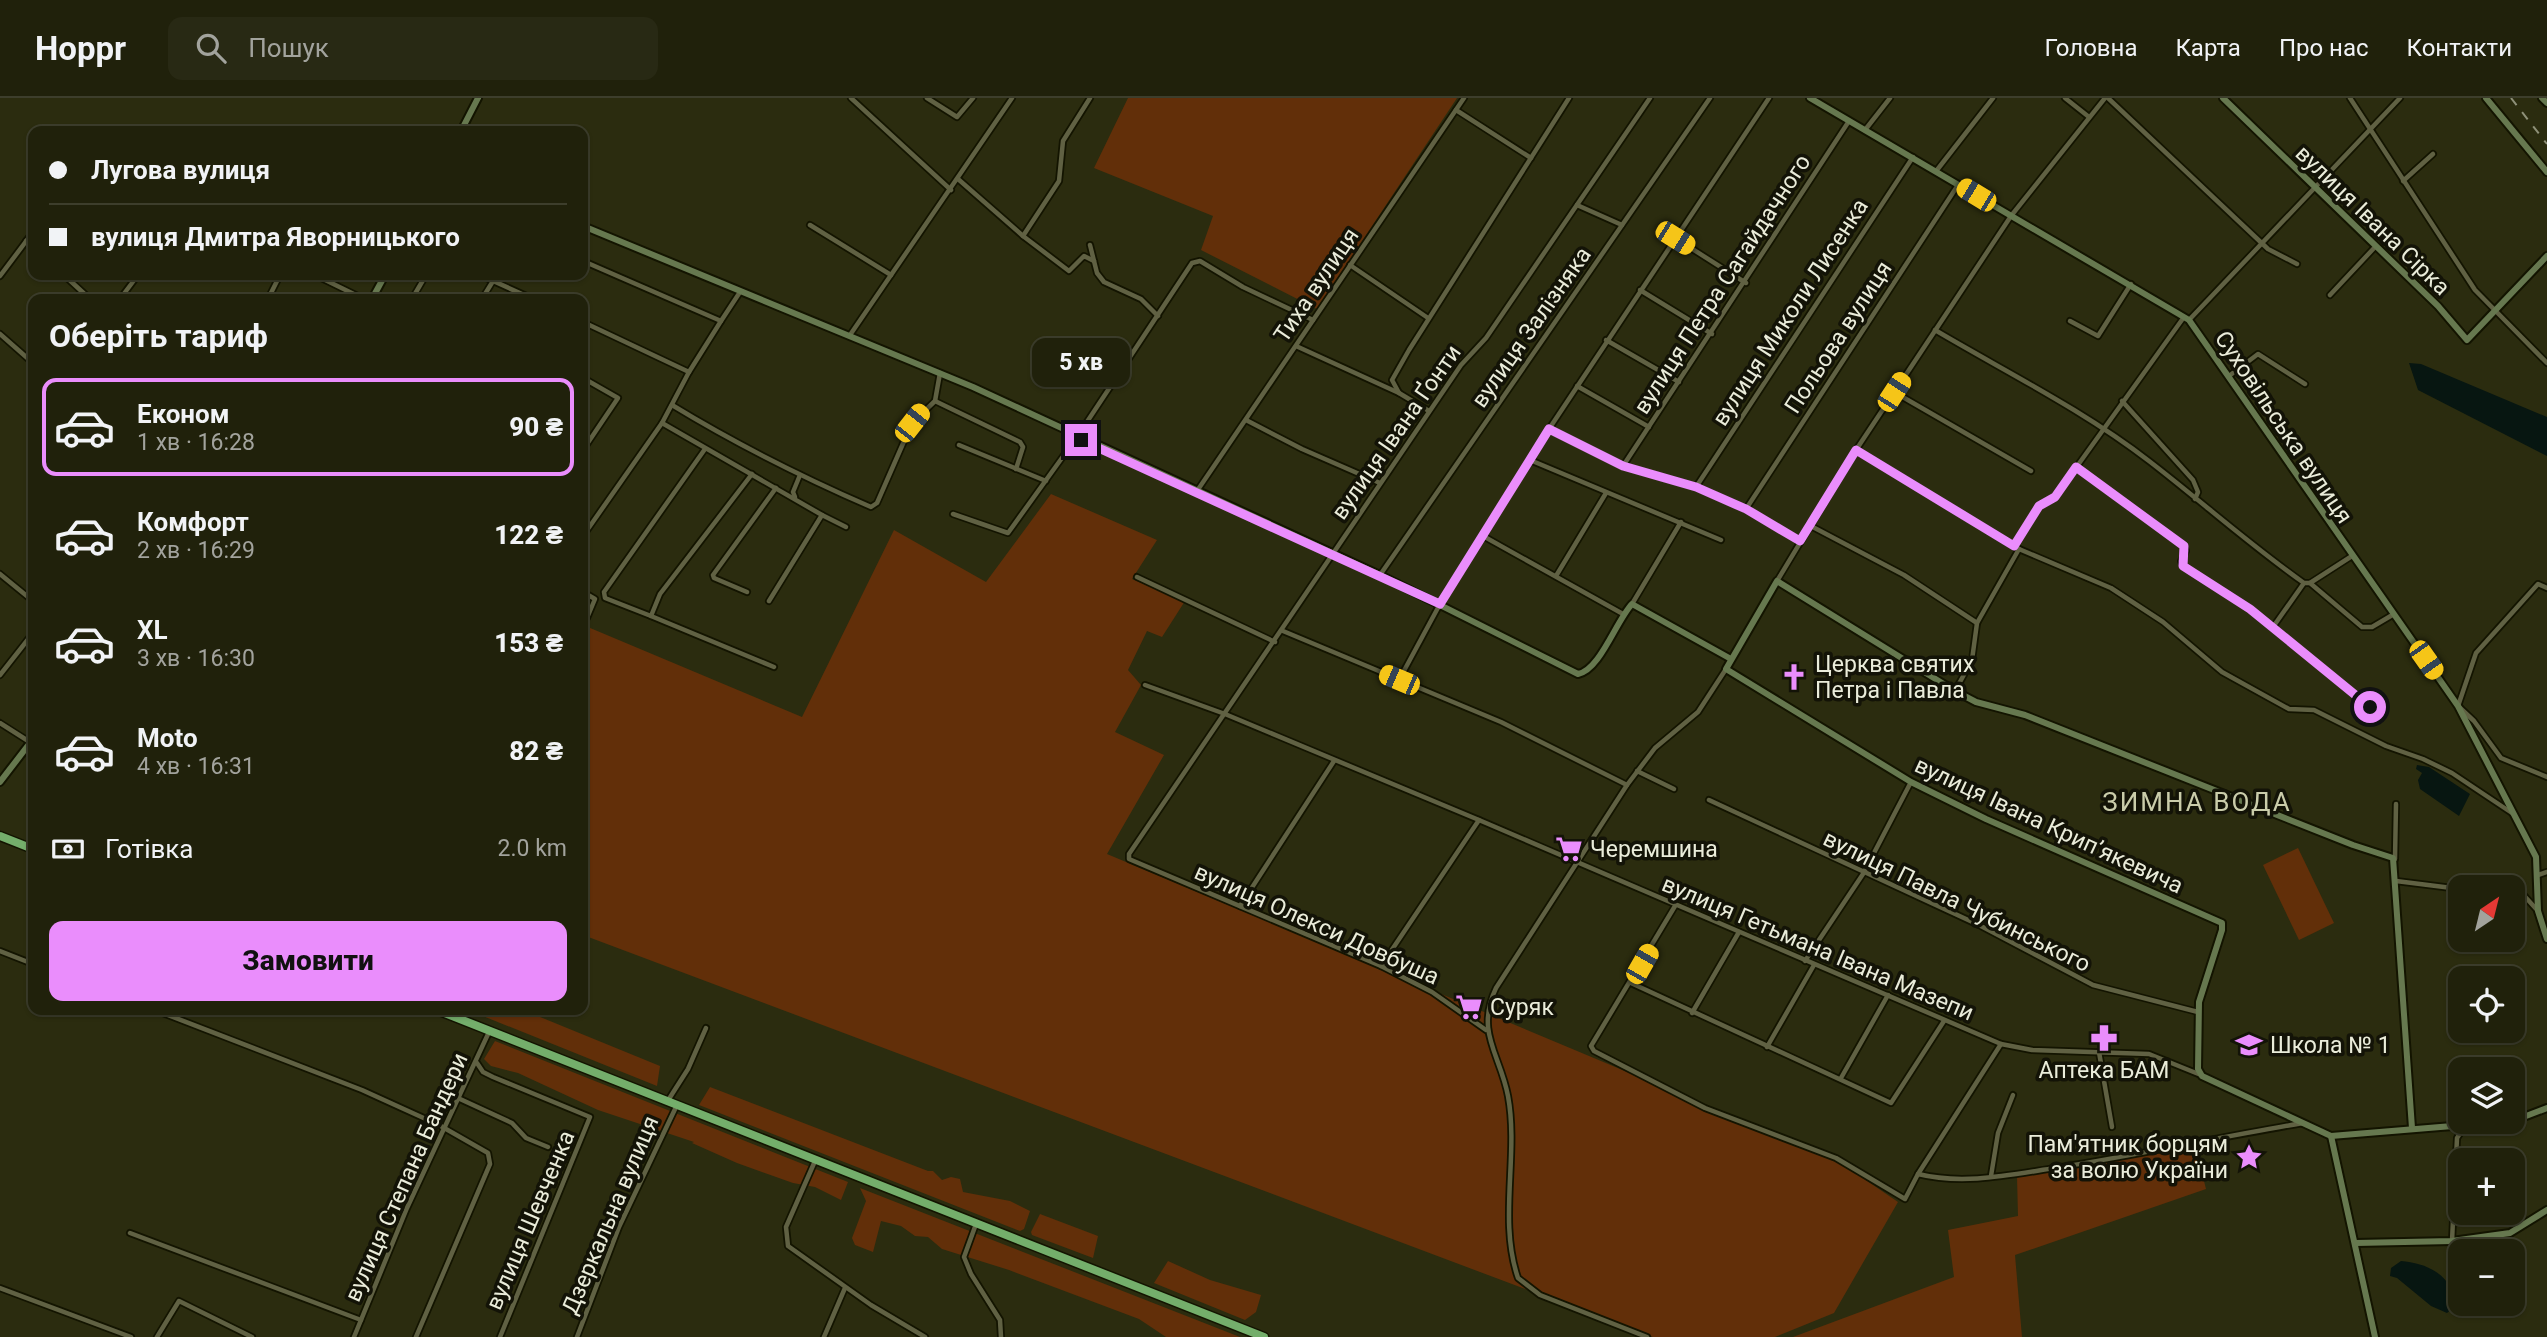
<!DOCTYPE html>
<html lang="uk">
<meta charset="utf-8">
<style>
body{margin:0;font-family:Roboto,sans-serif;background:#282914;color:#f1f3f6;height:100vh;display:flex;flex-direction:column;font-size:26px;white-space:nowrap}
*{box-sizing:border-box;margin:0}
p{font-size:23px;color:#a2a39d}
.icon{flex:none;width:38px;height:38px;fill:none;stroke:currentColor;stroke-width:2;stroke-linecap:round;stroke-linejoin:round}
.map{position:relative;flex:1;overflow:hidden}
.sheet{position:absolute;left:28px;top:196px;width:560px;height:721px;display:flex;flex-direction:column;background:#20210b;border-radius:14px;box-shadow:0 2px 5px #0004,0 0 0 2px #3d3e2c}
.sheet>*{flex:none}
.guide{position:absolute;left:28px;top:28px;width:560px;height:154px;border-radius:14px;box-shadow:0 2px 5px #0004,0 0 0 2px #3d3e2c;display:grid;align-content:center;height:154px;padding:0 21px;background:#20210b}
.needle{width:46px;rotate:35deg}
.tools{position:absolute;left:2448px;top:777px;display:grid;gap:14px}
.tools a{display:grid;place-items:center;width:77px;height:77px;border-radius:14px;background:#20210b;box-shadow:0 2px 5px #0004,0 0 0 2px #3d3e2c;font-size:35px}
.end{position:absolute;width:32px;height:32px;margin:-16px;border:9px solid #ea8dfc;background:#111;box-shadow:0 0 0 4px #111}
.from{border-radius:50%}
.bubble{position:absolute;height:49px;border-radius:14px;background:#20210b;box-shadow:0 2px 5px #0004,0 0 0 2px #3d3e2c;font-size:23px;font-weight:800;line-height:49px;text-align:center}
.car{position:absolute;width:21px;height:42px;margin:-21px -10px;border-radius:9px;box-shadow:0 0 5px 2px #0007;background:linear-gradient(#f5c518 24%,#345 0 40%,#f5c518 0 76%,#345 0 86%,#f5c518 0)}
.guide b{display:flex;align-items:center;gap:24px;height:66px;font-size:26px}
.guide b+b{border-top:2px solid #3d3e2c}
.guide i{width:18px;height:18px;background:#f1f3f6}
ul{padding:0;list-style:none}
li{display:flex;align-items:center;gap:21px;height:98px;margin:0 14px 10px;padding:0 7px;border:4px solid transparent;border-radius:14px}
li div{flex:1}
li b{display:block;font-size:26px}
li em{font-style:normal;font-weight:800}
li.active{border-color:#ea8dfc}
li>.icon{width:63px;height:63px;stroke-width:1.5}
h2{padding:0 21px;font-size:32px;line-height:84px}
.pay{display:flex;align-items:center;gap:18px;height:77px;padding:0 21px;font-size:26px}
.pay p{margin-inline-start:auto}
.action{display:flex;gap:14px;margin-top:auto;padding:14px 21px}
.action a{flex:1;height:80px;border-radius:14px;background:#ea8dfc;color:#111;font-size:28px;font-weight:800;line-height:80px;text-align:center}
header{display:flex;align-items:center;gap:42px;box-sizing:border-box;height:98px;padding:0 35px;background:#20210b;border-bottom:2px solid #3d3e2c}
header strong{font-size:33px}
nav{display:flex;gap:38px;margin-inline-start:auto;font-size:24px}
.search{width:490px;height:63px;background:#282914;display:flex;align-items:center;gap:18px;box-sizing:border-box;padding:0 24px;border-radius:14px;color:#a2a39d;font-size:26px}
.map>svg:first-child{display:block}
.green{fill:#622f09}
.water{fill:#071611}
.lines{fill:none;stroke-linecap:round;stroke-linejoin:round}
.street-casing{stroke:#131400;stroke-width:8}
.secondary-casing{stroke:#131400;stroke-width:10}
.highway-casing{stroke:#131400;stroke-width:11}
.street{stroke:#606143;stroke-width:4.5}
.secondary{stroke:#66784f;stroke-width:6}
.highway{stroke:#74ae6b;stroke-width:8}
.rail{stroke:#8e9078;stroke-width:2;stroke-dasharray:9 9;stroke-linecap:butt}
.route{stroke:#ea8dfc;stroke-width:9}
.labels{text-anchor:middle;stroke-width:7;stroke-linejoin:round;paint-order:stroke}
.street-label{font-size:23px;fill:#eaecda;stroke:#131307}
.poi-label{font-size:23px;fill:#eaecda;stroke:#131307;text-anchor:start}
.quarter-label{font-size:26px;letter-spacing:2px;fill:#caccaa;stroke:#131307}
</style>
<header>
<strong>Hoppr</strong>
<div class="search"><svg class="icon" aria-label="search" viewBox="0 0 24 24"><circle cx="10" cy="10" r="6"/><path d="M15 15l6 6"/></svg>Пошук</div>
<nav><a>Головна</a><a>Карта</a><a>Про нас</a><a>Контакти</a></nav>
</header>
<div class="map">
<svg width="2547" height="1239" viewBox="0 0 2547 1239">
<rect width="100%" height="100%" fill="#2b2c0f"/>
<g class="green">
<path d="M1128,0H1457L1317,211L1201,152L1213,118L1094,70Z"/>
<path d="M1051,396L1157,442L1132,481L1185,503L1162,539L1147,533L1128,572L1141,587L1115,634L1164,657L1107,756L1835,1061L1898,1104L1834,1215L1775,1239H1653L583,837V527L802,619L894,432L986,484Z"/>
<path d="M2298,750L2334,825L2299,842L2263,767Z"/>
<path d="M468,912H523L660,968L657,988Z"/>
<path d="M495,943L848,1084L841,1102L815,1089L793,1085L737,1065L692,1045L694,1044L598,1012L518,975L491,968L484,961Z"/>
<path d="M710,989L928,1073H933L942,1082L951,1079L960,1081L963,1094L1010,1103L1030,1113L1024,1131L1020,1133L699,1007Z"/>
<path d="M2195,1047L2206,1091L2015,1157L2022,1239H1793L1954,1179L1948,1132L2018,1118L2017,1078Z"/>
<path d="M860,1090L1240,1239H1166L1139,1221L1009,1172L942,1151L928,1139L915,1138L901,1128L881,1123L873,1154L855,1147L852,1140L866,1103Z"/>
<path d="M1040,1116L1098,1138L1093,1160L1032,1137L1031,1134Z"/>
<path d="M1168,1163L1210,1182L1261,1197L1256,1214L1245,1222L1154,1185Z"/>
</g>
<g class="water">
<path d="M2409,265L2421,266L2547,319V358L2418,292Z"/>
<path d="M2417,667L2429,669L2470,696L2459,718L2420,691L2418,682L2422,675L2416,671Z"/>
<path d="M2401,1163C2428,1165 2457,1179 2453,1210L2447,1215L2431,1208L2397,1180L2390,1178L2391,1170Z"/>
</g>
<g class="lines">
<defs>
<g id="street">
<path d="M851,0L951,92"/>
<path d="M927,0L957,19L973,0"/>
<path d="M1090,0L1063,43L1059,83L1023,138L1069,173L1084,158L1094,163"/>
<path d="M2065,0L2089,19"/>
<path d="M2108,0L2268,151L2297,166"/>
<path d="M2350,0L2475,192L2547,265"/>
<path d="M1456,12L1531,60"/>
<path d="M1865,32L1890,0"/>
<path d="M1937,72L1993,0"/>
<path d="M958,81L1023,138"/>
<path d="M2403,83L2433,56"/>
<path d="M1577,107L1622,127"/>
<path d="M810,127L891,177"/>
<path d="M1675,140L1746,185"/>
<path d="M26,143L33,150"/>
<path d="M1090,147L1097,175L1104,184L1141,201L1158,218"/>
<path d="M583,163L721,223L689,274L583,224"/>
<path d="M1350,167L1428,220"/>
<path d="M64,177L90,201"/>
<path d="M315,177L364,201"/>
<path d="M480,177L533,201"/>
<path d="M0,178L33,134"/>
<path d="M1640,192L1712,236"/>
<path d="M2330,197L2375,149"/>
<path d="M120,201L138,177"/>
<path d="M268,201L280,177"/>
<path d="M412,201L426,177"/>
<path d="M482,201L493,183"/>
<path d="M2189,222L2400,0"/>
<path d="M721,223L740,194"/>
<path d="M2070,223L2098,238L2131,186"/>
<path d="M1935,232C2006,274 2083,312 2149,363C2201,403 2250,447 2304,485H2310L2362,529H2372L2394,516"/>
<path d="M0,236L33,265"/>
<path d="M850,237L1012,0"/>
<path d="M1606,242L1679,284"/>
<path d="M1296,248L1399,295L1429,313"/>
<path d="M2229,278L2258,256L2305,286"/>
<path d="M583,280L618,300L583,352"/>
<path d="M1577,288L1649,329"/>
<path d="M1894,294L2031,373"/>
<path d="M1399,295L1392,282L1409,252L1569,0"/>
<path d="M935,303L940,275"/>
<path d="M2122,303L2193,382L2198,394L2195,401"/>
<path d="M672,307C736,346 802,379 871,409L877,405L912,325L935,303L1020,344L1023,349L1016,371"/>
<path d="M1246,322L1302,351L1380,385"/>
<path d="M662,325L822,417L769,503"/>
<path d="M1549,331L1623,368L1696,389L1746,411L1800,443"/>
<path d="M959,347L1046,383"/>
<path d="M705,351L604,494L605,500L651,518L660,496L752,376"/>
<path d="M1856,352L2019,451L2111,490L2163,524L2222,574L2289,611L2314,612L2386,648L2423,661L2452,675L2512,715"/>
<path d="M1530,362L1721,442"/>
<path d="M1623,368L1849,23"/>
<path d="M2076,369L2184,448L2186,453L2181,463L2183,468L2250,511L2369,609"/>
<path d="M1696,389L1913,59"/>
<path d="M1197,393L1464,0"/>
<path d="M795,399L793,394L800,377"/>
<path d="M1746,411L1958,87"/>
<path d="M953,416L1008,435L1077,339L1192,165L1200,163L1243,189L1313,222"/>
<path d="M822,417L846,429"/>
<path d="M1809,427L1904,477L1977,525"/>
<path d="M583,438L662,325L689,274"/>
<path d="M1483,438L1623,516"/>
<path d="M2014,448L2039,408L2055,399L2184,219"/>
<path d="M0,476L33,503"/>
<path d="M1380,477L1710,0"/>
<path d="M1556,478L1606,395"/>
<path d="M1137,479L1275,544"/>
<path d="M1777,483L1856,352L2011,118L2105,0"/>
<path d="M2310,485L2352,458"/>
<path d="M2547,490L2538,486L2476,555L2458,608L2474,623L2501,660L2547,679"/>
<path d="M583,494L595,501L587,520"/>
<path d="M747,494L714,480L713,477L776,390"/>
<path d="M1632,506L1681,424"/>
<path d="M651,518L774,569"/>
<path d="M2273,529L2304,485"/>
<path d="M1283,533L1501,624L1627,687"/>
<path d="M0,577L33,535"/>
<path d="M1399,582L1440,506L1549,331L1769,0"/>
<path d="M1145,587L1225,616L1479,722L2001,946L2032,952L2149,956L2201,977"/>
<path d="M1955,593L1972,562L1977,525L2019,451"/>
<path d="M0,625L33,646"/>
<path d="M1637,673L1674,691"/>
<path d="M1709,702L1979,827L2093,887L2198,914"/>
<path d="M2395,761L2396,706"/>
<path d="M2538,777L2547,774"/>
<path d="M2396,783L2460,791"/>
<path d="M2501,784L2519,792L2538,813"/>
<path d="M1240,808L1334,663"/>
<path d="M1675,808L1591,948L1594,953L1705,1010L1836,1060L1905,1101L1918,1076L2001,946"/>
<path d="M0,853L33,866"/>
<path d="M1805,863L1863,776L1911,684"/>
<path d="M1381,868L1479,722"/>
<path d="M1631,885L1891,1005L1944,923"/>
<path d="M155,912L362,992L439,1027L488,1055L490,1066L416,1239"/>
<path d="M1692,915L1739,834"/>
<path d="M1486,932L1432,894L1381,868L1129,761V756L1461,267L1486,240L1650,0"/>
<path d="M1767,949L1814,867"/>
<path d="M2099,954L2112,1029"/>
<path d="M477,965L483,974L493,979L590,1019L500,1239"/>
<path d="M1841,980L1888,897"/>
<path d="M460,1001L512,1025L526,1040L548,1049"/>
<path d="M667,1004L688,971L706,930"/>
<path d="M815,1063L786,1129L788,1148L871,1207L925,1239"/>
<path d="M1918,1076C1963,1087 2009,1077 2055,1070C2138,1057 2220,1039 2303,1025"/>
<path d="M1991,1078L1998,1035L2013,997"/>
<path d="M976,1126L964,1159L971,1176L1000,1222L1001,1239"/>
<path d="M130,1135L361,1222"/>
<path d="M2452,1143L2457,1040L2465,1028"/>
<path d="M0,1190L131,1239"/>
<path d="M157,1239L179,1203L252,1239"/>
<path d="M354,1239L407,1110L489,934"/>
<path d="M577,1239L619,1129L676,1009"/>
<path d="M824,1239L845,1190"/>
<path d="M1647,1239L1540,1197L1518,1180C1498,1122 1519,1057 1508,998C1500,956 1475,934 1496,890L1627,687L1655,650L1698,614L1726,571"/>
</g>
<g id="secondary">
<path d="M1810,0L2189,222L2458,608L2536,759L2538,813L2547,841"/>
<path d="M2223,0L2438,208L2467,242L2547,158"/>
<path d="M2486,0L2547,74"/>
<path d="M2542,0L2547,5"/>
<path d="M461,33L478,0"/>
<path d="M583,128L973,289L1380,477L1578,576C1600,572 1616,523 1632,506L1731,561"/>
<path d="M372,201L385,177"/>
<path d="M0,684L33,641"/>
<path d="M2513,1023L2547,1010"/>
<path d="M2331,1038L2202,978L2198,971L2199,904L2222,832V825L1986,721L1911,684L1726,571L1777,483L1955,593L1976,604L2025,617L2353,747L2393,760L2412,1030"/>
<path d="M2331,1038L2375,1239"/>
<path d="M2331,1038L2501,1024"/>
<path d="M2356,1145L2452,1143L2510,1135L2547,1112"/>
</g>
<g id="highway">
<path d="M0,738L33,751"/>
<path d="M437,912L1264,1239"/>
</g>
</defs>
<use href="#street" class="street-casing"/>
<use href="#secondary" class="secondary-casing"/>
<use href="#highway" class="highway-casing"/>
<use href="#street" class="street"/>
<use href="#secondary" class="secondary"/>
<use href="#highway" class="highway"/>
<path class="rail" d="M2511,0L2547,46"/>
</g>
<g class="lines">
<path class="route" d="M1081,342L1440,506L1549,331L1623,368L1696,389L1746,411L1800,443L1856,352L2014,448L2039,408L2055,399L2076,369L2184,448L2183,468L2250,511L2370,609"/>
</g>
<defs>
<symbol id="church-bare" viewBox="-9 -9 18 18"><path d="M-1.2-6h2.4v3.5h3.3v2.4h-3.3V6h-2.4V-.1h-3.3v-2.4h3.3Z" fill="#ea8dfc" stroke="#131307" stroke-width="2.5" paint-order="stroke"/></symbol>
<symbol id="supermarket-bare" viewBox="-9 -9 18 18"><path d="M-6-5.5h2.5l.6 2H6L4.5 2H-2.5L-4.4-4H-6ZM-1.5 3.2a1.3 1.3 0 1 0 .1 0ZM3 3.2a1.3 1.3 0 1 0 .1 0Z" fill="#ea8dfc" stroke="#131307" stroke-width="2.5" paint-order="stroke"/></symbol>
<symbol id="pharmacy-bare" viewBox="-9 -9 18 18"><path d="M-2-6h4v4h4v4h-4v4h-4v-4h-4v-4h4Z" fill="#ea8dfc" stroke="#131307" stroke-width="2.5" paint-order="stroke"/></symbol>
<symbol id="school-bare" viewBox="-9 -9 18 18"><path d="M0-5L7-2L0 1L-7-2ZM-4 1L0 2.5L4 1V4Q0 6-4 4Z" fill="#ea8dfc" stroke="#131307" stroke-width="2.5" paint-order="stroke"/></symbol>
<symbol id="sight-bare" viewBox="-9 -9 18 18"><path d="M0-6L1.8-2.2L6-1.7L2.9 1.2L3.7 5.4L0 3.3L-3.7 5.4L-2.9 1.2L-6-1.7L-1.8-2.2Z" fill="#ea8dfc" stroke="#131307" stroke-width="2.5" paint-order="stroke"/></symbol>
</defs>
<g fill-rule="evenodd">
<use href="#church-bare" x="1775" y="560" width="38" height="38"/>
<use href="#supermarket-bare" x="1550" y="732" width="38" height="38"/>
<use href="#supermarket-bare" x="1450" y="890" width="38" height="38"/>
<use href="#pharmacy-bare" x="2085" y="921" width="38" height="38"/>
<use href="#school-bare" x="2230" y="928" width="38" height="38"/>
<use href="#sight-bare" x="2230" y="1040" width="38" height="38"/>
</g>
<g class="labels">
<g class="street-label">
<text transform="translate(2373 122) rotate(44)" y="8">вулиця Івана Сірка</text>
<text transform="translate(1722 186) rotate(-57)" y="8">вулиця Петра Сагайдачного</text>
<text transform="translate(1316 187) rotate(-56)" y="8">Тиха вулиця</text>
<text transform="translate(1790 214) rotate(-57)" y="8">вулиця Миколи Лисенка</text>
<text transform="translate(1531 229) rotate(-55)" y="8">вулиця Залізняка</text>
<text transform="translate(1838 239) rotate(-57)" y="8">Польова вулиця</text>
<text transform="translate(2284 329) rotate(56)" y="8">Суховільська вулиця</text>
<text transform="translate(1396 334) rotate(-55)" y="8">вулиця Івана Ґонти</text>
<text transform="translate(2049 727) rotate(25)" y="8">вулиця Івана Крипʼякевича</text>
<text transform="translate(1957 803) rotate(26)" y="8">вулиця Павла Чубинського</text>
<text transform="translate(1317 826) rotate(24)" y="8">вулиця Олекси Довбуша</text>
<text transform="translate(1818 850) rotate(23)" y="8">вулиця Гетьмана Івана Мазепи</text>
<text transform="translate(406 1079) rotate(-66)" y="8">вулиця Степана Бандери</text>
<text transform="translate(610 1117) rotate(-67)" y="8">Дзеркальна вулиця</text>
<text transform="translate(530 1122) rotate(-67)" y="8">вулиця Шевченка</text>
</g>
<g class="poi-label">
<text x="1815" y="574">Церква святих<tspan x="1815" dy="26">Петра і Павла</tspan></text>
<text x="1590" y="759">Черемшина</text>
<text x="1490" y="917">Суряк</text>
<text x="2270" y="955">Школа № 1</text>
<text x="2104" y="980" text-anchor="middle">Аптека БАМ</text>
<text x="2228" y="1054" text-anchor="end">Пам'ятник борцям<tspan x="2228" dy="26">за волю України</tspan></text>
</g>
<g class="quarter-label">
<text x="2197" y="713">ЗИМНА ВОДА</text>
</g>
</g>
</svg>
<div class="tools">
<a><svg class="needle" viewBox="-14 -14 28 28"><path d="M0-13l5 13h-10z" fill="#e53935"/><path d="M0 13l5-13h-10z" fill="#a2a39d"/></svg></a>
<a><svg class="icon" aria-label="locate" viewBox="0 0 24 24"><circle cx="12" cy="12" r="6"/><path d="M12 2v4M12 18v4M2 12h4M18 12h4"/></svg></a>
<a><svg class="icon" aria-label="layers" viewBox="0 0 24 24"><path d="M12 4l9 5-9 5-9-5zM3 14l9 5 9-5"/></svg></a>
<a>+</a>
<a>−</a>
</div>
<i class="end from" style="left:2370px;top:609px"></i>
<i class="end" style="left:1081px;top:342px"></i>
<div class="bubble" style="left:1032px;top:240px;width:98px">5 хв</div>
<i class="car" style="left:1976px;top:97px;rotate:301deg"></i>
<i class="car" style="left:1675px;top:140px;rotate:122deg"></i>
<i class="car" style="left:1894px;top:294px;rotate:33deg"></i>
<i class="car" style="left:912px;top:325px;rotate:38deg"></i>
<i class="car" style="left:2426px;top:562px;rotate:145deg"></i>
<i class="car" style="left:1399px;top:582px;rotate:293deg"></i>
<i class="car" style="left:1642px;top:866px;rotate:30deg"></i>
<div class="guide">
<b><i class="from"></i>Лугова вулиця</b>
<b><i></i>вулиця Дмитра Яворницького</b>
</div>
<section class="sheet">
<h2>Оберіть тариф</h2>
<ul>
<li class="active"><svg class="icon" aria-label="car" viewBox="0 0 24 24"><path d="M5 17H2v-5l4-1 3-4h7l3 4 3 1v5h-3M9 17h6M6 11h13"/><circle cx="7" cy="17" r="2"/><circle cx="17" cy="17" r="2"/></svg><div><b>Економ</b><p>1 хв · 16:28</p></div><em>90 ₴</em></li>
<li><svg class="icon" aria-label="car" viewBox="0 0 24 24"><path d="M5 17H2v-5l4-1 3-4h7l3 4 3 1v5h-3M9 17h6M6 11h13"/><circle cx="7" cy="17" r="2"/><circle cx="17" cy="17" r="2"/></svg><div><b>Комфорт</b><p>2 хв · 16:29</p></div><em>122 ₴</em></li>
<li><svg class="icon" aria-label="car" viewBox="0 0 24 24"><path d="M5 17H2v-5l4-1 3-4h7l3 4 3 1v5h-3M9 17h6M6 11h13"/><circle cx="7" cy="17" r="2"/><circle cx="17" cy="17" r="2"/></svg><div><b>XL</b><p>3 хв · 16:30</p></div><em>153 ₴</em></li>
<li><svg class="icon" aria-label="car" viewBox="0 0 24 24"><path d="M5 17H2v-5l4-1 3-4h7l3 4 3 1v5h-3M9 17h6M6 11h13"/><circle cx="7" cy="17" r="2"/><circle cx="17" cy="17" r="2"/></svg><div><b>Moto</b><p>4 хв · 16:31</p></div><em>82 ₴</em></li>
</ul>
<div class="pay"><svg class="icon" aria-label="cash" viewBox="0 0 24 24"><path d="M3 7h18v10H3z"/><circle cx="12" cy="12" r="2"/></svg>Готівка<p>2.0 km</p></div>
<div class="action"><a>Замовити</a></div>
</section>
</div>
